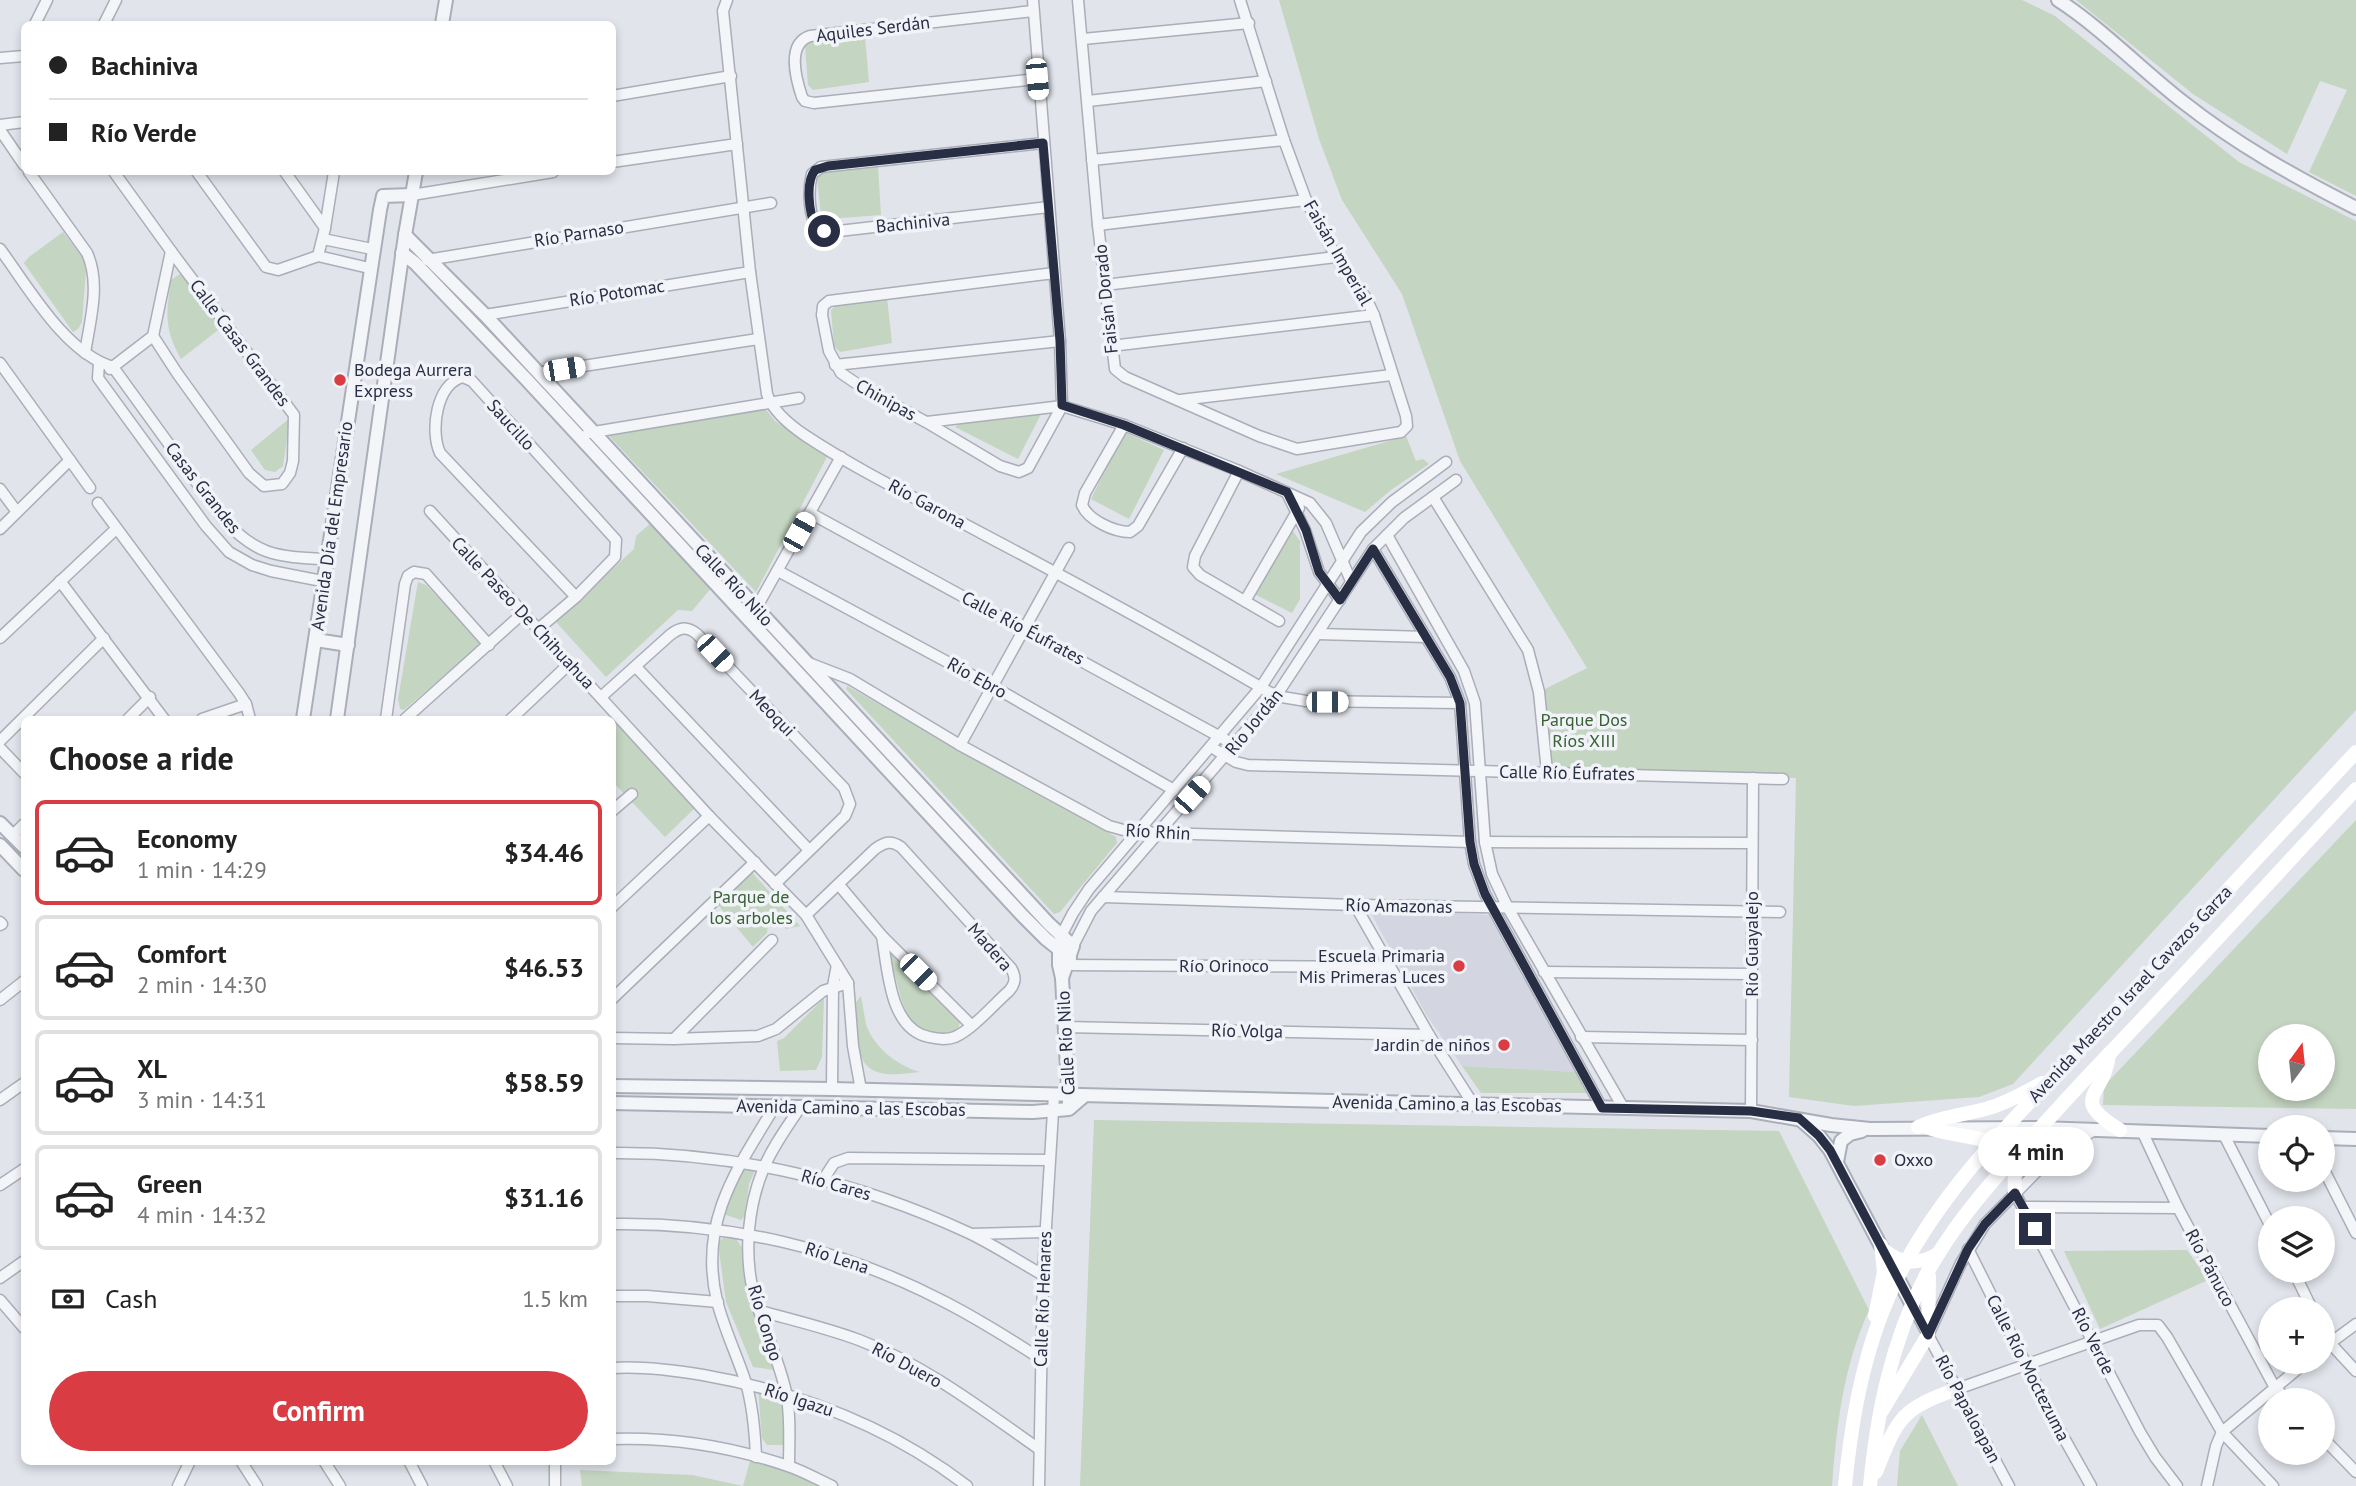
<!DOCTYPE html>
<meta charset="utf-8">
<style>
body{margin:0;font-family:"PT Sans",sans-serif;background:#f2f2f2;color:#222;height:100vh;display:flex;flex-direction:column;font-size:26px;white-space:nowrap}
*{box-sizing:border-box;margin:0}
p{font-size:23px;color:#767676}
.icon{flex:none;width:38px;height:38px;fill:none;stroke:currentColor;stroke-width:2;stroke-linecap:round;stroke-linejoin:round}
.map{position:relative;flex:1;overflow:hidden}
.side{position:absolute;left:21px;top:716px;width:595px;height:749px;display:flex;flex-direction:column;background:#fff;border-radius:10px;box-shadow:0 4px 10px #0003}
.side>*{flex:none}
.hud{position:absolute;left:21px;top:21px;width:595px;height:154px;border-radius:10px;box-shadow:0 4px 10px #0003;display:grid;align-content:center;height:154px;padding:0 28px;background:#fff}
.needle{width:46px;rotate:15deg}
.controls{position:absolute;left:2258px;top:1024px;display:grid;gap:14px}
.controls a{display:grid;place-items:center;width:77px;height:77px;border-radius:50%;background:#fff;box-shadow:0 4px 10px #0003;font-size:35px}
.end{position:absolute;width:32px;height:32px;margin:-16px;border:9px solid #282f44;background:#fff;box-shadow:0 0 0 4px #fff}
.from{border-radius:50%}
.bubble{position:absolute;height:49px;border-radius:24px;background:#fff;box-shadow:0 4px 10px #0003;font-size:23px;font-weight:700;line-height:49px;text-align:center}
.car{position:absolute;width:21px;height:42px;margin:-21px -10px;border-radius:9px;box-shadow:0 0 5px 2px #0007;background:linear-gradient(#fff 24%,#345 0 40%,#fff 0 76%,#345 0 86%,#fff 0)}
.hud b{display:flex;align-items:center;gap:24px;height:66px;font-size:26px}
.hud b+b{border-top:2px solid #e0e0e0}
.hud i{width:18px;height:18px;background:#222}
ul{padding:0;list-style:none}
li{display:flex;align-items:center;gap:21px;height:105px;margin:0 14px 10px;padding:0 14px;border:4px solid #e0e0e0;border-radius:10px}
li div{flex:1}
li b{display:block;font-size:26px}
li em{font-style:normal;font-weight:700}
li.current{border-color:#da3c44}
li>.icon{width:63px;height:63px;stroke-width:1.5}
h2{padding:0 28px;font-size:32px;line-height:84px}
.pay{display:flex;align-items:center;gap:18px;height:77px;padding:0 28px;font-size:26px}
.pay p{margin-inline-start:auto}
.button{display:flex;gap:14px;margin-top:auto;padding:14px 28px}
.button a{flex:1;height:80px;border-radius:42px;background:#da3c44;color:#fff;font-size:28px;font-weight:700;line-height:80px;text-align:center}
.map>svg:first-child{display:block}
.built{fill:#d3d6e0}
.green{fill:#c4d5c1;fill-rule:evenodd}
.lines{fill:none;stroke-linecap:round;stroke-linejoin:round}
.minor-casing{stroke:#aaaeb9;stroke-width:13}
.tertiary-casing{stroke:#aaaeb9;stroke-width:16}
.minor{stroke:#f4f5f9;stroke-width:10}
.tertiary{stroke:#f4f5f9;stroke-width:12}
.secondary{stroke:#fff;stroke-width:14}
.route{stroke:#282f44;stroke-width:9}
.poi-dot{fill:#da3c44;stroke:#f1f3f8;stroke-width:2.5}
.labels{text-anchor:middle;stroke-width:7;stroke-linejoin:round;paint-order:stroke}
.street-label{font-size:18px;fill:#282f44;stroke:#f1f3f8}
.poi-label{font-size:18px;fill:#282f44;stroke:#f1f3f8;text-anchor:start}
.park-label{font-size:18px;fill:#386134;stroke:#f1f3f8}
</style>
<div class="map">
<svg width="2356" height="1486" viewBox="0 0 2356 1486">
<rect width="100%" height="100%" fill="#e1e4eb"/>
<path class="built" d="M1368,908L1489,915L1576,1072L1462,1066L1427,1016Z"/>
<g class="green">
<path d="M1279,0H2022L2055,16L2239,162L2356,221V710L2013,1084L1979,1097L1854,1106L1789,1097L1796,778L1547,772L1539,692L1587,668L1460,461L1402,294L1342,200L1319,139Z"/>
<path d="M2076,0H2356V196L2309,172L2347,90L2320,81L2287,154L2193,94Z"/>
<path d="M865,37L869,82L813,90L808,85L805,46L808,42Z"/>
<path d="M878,167L881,215L828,219L821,215L817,178L820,173Z"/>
<path d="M63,232L83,258L86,270L82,322L78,329L73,332L24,263L29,257Z"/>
<path d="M180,274L189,279L222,327L181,359C164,329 166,313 171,280Z"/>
<path d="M887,298L892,343L840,352L834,346L831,310L839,303Z"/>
<path d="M763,406L775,421L828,455L756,592L608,435Z"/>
<path d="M1032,413L1041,414L1018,459L955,427L962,421Z"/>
<path d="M290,418L283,466L275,472L265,470L251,450Z"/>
<path d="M1124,432L1164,450L1129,519L1091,499Z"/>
<path d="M1406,436L1416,461L1423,459L1429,464L1391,490L1365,512L1276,474Z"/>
<path d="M652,522L712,587L692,611L678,610L606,677L556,622L634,549L636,536Z"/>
<path d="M1292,530L1300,541V599L1292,613L1254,594Z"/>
<path d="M418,582L426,585L480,641L478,646L404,710L400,709L398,699Z"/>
<path d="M847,686L1116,837L1117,843L1060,912L1054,914L846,689Z"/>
<path d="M617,723L696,807L665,837L613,782V728Z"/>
<path d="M2356,820V1109L2103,1105L2104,1086ZM2270,1036H2322V1088H2270Z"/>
<path d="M749,869L800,926L786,929L780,921L768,924L767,933L753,947L718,905Z"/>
<path d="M892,954L897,955L957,1017L960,1022L957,1032C899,1042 905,999 890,960Z"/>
<path d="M861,996C863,1005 864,1015 866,1024C873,1047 898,1066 920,1072C909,1073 897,1075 887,1074C850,1071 858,1030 856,1002Z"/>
<path d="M824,998L822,1057L816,1070L780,1071L777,1041L784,1038Z"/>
<path d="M1462,1066L1576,1072L1587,1093H1481Z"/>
<path d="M1094,1120L1779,1131L1869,1310C1843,1368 1837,1423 1832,1486H1080Z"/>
<path d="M742,1167L756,1168L749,1184L745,1216L741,1220L726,1215L724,1207Z"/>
<path d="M726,1235L736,1239L743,1249L747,1291L774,1370L753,1367L726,1302L718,1243Z"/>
<path d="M2187,1250L2208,1280L2100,1329L2064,1251Z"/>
<path d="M758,1389L783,1395L786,1422L784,1445H767L762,1438Z"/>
<path d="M1922,1415L1958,1486H1897L1900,1451Z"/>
<path d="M750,1461L786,1471L821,1486H582L580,1470L692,1475L743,1486Z"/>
</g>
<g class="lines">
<defs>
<g id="minor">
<path d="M727,0L723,11L750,272L767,394C773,412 791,426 806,436C862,473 924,502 983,534C1082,586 1180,640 1276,696L1306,701L1460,703"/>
<path d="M1033,0L1060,341L1062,406L1028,468L1019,472L1000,466L926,422L863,388L841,373L829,351L822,315L823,306L829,301L1054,273"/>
<path d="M1078,0L1098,225L1115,369L1125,377L1259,436L1297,449L1401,432L1407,426L1406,416L1374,315L1366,298L1336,257L1306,200L1284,140L1240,0"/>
<path d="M1033,11L810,36C786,44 796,79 802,97L805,101L814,103L1037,79"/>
<path d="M35,24L47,0"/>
<path d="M104,24L116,0"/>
<path d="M1083,39L1249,23"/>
<path d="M0,58L24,56"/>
<path d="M612,96L731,76"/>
<path d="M1088,101L1266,81"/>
<path d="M0,125L24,122"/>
<path d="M0,130L24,165"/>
<path d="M1043,143L821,167L812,174C808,189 808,218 819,230L830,232L1049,207"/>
<path d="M1092,160L1284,140"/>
<path d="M612,162L737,144"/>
<path d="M29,172L87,253C101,284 90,320 85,353"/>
<path d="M114,172L171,251L294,415L293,461L290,473L282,484L264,486L249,473L177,373L153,336"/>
<path d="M197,172L266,267L278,270L318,256"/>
<path d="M285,172L325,228"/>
<path d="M412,195L553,172"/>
<path d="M1098,225L1306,200"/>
<path d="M323,239L372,249"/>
<path d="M0,249C29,288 65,353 113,367L221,516C254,555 276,557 326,559"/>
<path d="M318,256L325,228L334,172"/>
<path d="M318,256L369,268"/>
<path d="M427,260L771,203"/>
<path d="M1105,285L1336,257"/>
<path d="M485,315L750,272"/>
<path d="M1111,346L1374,315"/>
<path d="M0,363L90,488"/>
<path d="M99,363L98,378L206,526L229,552L252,565L271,571L322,581"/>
<path d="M835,365L1060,341"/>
<path d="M110,369L153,336L171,251"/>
<path d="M538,373L758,339"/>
<path d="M1180,400L1392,375"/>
<path d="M927,422L1062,406L1124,425L1239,471L1310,503L1326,523L1351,581"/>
<path d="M1124,425L1085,493L1082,505C1088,520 1114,532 1130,532L1138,526L1183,448"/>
<path d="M588,433L799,398"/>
<path d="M1239,471L1195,556L1193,567L1200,575L1279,621"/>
<path d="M0,489L17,512"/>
<path d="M1287,493L1305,530L1319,572L1340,600"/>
<path d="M1433,497L1528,650L1539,692L1547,772"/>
<path d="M98,503L239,693L246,704L250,719"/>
<path d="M430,511L709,816L806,915L848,983L853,1046L861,1090"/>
<path d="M810,513L1235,745"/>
<path d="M0,529L70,460"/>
<path d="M1387,535L1464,671L1475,703L1485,842L1492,874L1508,908L1624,1109"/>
<path d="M1373,549L1450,677L1460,703L1470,842L1474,864L1485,894L1602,1108"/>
<path d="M778,571L992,686L1174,790"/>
<path d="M60,581L164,719"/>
<path d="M1245,601L1299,508"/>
<path d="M754,612L841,457"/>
<path d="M537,630L576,597L615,557L616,540L472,381L463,377C436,384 430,431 440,453L576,597"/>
<path d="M1318,634L1426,637"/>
<path d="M0,638L116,529"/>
<path d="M806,662L850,679L960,745L1109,826L1127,831L1159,833L1470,842"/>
<path d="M636,667L809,850"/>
<path d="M601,697L670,635C680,627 687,626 697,634L844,788L850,804L845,816L775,884"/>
<path d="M128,719L150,697"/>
<path d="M202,719L246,704"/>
<path d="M386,719L405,584L408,576L414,572L426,574L489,645"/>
<path d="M405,719L522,614"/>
<path d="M511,719L568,665"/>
<path d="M0,741L104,638"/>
<path d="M960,745L1069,548"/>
<path d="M1211,747L1236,762L1248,765L1783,779"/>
<path d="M0,748L24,773"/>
<path d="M612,811L632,794"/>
<path d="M13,835L24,824"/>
<path d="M1485,842L1752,843"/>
<path d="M839,885L882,936L971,1025"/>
<path d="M1103,897L1355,905L1780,912"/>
<path d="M1355,905L1429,1035L1473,1104"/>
<path d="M612,907L709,816"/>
<path d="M806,915L875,849C885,842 891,840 901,847L1011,968C1016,977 1016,983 1009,991C994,1004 973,1029 955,1037C947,1040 937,1039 929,1037C889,1029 888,969 882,936"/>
<path d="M0,922L2,924L0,925"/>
<path d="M1061,936L1073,913L1089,889L1261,687L1361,532L1392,502L1446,462"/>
<path d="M1073,946L1091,911L1276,696L1373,549L1404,518L1456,480"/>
<path d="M1062,965L1390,967"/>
<path d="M1544,972L1751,974"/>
<path d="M612,999L755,862"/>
<path d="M0,1000L24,981"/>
<path d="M1065,1027L1429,1035"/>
<path d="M1581,1037L1752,1040"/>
<path d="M612,1038L674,1039L758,1036L776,1029L823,991L848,983"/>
<path d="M674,1039L772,940"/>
<path d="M832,1089L833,986L837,965"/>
<path d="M0,1100L24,1083"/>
<path d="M1751,1111L1753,778"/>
<path d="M2142,1131L2178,1208L2274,1386L2287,1400"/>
<path d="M2224,1135L2270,1225"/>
<path d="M612,1153C735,1152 857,1181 969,1233C994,1245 1018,1261 1043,1275"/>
<path d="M2322,1166L2356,1233"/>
<path d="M823,1180L834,1163L848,1158L1049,1160"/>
<path d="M0,1185L24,1169"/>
<path d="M2015,1193L2140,1432L2155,1457L2177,1486"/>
<path d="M2023,1207L2178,1208"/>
<path d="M612,1224C728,1222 842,1248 945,1302C978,1319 1010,1339 1041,1359"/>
<path d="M972,1234L1045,1232"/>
<path d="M1968,1249L2055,1422L2091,1486"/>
<path d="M2293,1270L2312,1309"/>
<path d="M0,1278L24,1261"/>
<path d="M612,1296H647L718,1302"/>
<path d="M0,1300L24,1328"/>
<path d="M1912,1305L2009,1486"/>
<path d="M760,1311C793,1320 827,1328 859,1340C925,1365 982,1409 1039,1449"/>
<path d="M2322,1329L2330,1343L2356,1371"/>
<path d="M1930,1331L1961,1263L1985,1224L2058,1150L2093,1131"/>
<path d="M2322,1349L2356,1324"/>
<path d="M612,1368C643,1366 673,1370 703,1375C799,1392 889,1426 967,1486"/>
<path d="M1957,1389L2139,1325H2158L2167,1337L2222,1432L2273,1486"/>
<path d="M2322,1437L2356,1472"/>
<path d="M612,1439C671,1437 732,1447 788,1466C803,1471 817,1479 832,1486"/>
<path d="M756,1457C755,1432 753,1407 746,1383C737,1355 724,1329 717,1301C698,1222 737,1169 775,1106"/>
<path d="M241,1461L257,1486"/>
<path d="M324,1461L340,1486"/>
<path d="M409,1461L422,1486"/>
<path d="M494,1461L507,1486"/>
<path d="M555,1461V1486"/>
<path d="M789,1466C789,1442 791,1416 786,1392C778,1357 762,1325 753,1291C744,1252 748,1207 763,1170C772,1147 788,1126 801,1106"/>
<path d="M178,1486L190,1461"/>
<path d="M1039,1486L1043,1275L1054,1095"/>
<path d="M2207,1486L2216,1446L2222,1432L2306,1362"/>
</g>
<g id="tertiary">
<path d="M2058,0C2100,27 2142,70 2183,102C2236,144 2295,177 2356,208"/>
<path d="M442,24L446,0"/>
<path d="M405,235L485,315L1049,924L1073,946L1062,978"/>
<path d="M402,253L415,263L526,379L1023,916L1046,939L1070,958"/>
<path d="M316,640L348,645"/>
<path d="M303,719L380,210L383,196L412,195"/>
<path d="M337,719L405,235L416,172"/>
<path d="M0,823L24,847"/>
<path d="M0,845L24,870"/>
<path d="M1059,943V965L1062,978L1069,1103"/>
<path d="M612,1086L832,1089L1751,1111L1831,1125L1870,1129L2040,1128L2270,1136"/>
<path d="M612,1103L1033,1112L1069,1109L1084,1096"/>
<path d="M1802,1121L1819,1136L1830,1150L1912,1305"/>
<path d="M2322,1138L2356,1139"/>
<path d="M1837,1162L1841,1141L1850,1134L1862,1131"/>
</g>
</defs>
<use href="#minor" class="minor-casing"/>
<use href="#tertiary" class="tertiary-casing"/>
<use href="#minor" class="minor"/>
<use href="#tertiary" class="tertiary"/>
<g class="secondary">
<path d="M2109,1054C2105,1097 2067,1097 2120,1130"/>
<path d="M1918,1127C1942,1116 1967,1115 1992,1107C2010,1101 2026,1092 2042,1083"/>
<path d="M1927,1127C1949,1138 2005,1134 2013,1160C2016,1170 2014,1183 2015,1193"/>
<path d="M1883,1249C1900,1265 1921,1265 1939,1253"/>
<path d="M1875,1316L1884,1272L1881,1245"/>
<path d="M1882,1411L1928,1335L1929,1276"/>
<path d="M1876,1472C1898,1417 1901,1409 1957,1389"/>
<path d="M1845,1486C1852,1415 1865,1342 1898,1277C1944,1185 2020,1113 2089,1039C2178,943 2267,847 2356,752"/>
<path d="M1870,1486C1877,1413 1891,1343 1925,1277C1948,1233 1980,1195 2013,1158C2045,1123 2077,1087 2110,1053C2193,966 2274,877 2356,789"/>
</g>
</g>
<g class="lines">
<path class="route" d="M824,231L816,228C809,213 805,183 815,170L828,166L1043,143L1060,341L1062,405L1124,425L1287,492L1306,530L1319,572L1340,600L1373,549L1450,677L1460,703L1470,842L1474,864L1485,894L1602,1108L1751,1111L1799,1118L1819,1136L1830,1150L1928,1335L1968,1249L1985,1224L2015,1193L2035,1229"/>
</g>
<g class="poi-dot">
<circle cx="340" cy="380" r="7"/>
<circle cx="1459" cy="966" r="7"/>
<circle cx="1504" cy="1045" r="7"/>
<circle cx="1880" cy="1160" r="7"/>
</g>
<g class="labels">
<g class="street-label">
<text transform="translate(873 29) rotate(-7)" y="6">Aquiles Serdán</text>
<text transform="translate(913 223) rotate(-6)" y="6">Bachiniva</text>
<text transform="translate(579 234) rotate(-9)" y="6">Río Parnaso</text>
<text transform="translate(1338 253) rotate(60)" y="6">Faisán Imperial</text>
<text transform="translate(617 293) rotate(-9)" y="6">Río Potomac</text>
<text transform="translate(1106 299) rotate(-96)" y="6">Faisán Dorado</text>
<text transform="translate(240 343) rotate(53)" y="6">Calle Casas Grandes</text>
<text transform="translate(886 400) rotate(29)" y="6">Chinipas</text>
<text transform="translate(511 425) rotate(48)" y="6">Saucillo</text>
<text transform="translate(203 488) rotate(52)" y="6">Casas Grandes</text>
<text transform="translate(927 504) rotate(28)" y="6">Río Garona</text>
<text transform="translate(332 526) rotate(-82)" y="6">Avenida Día del Empresario</text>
<text transform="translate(734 585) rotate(47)" y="6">Calle Río Nilo</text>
<text transform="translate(523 613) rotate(47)" y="6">Calle Paseo De Chihuahua</text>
<text transform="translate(1023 628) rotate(28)" y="6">Calle Río Éufrates</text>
<text transform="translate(977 678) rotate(29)" y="6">Río Ebro</text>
<text transform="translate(772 713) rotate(46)" y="6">Meoqui</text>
<text transform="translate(1254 722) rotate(-51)" y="6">Río Jordán</text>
<text transform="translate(1567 773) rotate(1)" y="6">Calle Río Éufrates</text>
<text transform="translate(1158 832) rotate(3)" y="6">Río Rhin</text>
<text transform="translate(1399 906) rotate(1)" y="6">Río Amazonas</text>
<text transform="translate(1752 944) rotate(-90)" y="6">Río Guayalejo</text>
<text transform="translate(990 947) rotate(49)" y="6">Madera</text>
<text x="1224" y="972">Río Orinoco</text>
<text transform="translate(2130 994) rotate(-47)" y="6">Avenida Maestro Israel Cavazos Garza</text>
<text transform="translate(1247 1031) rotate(1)" y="6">Río Volga</text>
<text transform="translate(1066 1043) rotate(-93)" y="6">Calle Río Nilo</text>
<text transform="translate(1447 1104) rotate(1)" y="6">Avenida Camino a las Escobas</text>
<text transform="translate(851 1108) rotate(1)" y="6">Avenida Camino a las Escobas</text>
<text transform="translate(836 1185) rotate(16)" y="6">Río Cares</text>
<text transform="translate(837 1258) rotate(18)" y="6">Río Lena</text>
<text transform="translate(2210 1268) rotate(62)" y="6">Río Pánuco</text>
<text transform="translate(1043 1299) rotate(-88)" y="6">Calle Río Henares</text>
<text transform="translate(765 1323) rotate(73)" y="6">Río Congo</text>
<text transform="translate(2093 1341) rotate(63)" y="6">Río Verde</text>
<text transform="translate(907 1365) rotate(28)" y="6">Río Duero</text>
<text transform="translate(2028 1368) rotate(63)" y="6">Calle Río Moctezuma</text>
<text transform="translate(799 1400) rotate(18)" y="6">Río Igazu</text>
<text transform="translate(1968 1409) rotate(62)" y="6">Río Papaloapan</text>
</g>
<g class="poi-label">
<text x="354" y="376">Bodega Aurrera<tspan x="354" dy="21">Express</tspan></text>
<text x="1445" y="962" text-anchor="end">Escuela Primaria<tspan x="1445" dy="21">Mis Primeras Luces</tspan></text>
<text x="1490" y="1051" text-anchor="end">Jardin de niños</text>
<text x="1894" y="1166">Oxxo</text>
</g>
<g class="park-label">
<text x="1584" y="726">Parque Dos<tspan x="1584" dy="21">Ríos XIII</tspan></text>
<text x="751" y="903">Parque de<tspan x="751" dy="21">los arboles</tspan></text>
</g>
</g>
</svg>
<div class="controls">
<a><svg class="needle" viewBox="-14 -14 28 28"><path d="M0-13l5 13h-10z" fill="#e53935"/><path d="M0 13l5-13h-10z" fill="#767676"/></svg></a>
<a><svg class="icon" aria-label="locate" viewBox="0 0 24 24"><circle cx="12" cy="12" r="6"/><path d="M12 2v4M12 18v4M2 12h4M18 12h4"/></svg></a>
<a><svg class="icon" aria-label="layers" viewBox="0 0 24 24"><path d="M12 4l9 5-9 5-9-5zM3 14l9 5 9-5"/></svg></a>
<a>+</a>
<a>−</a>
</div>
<i class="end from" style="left:824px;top:231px"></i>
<i class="end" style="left:2035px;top:1229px"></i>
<div class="bubble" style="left:1978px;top:1127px;width:116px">4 min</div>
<i class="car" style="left:1037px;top:79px;rotate:175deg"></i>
<i class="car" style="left:564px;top:369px;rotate:81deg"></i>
<i class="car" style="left:799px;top:532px;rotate:29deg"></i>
<i class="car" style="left:715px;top:653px;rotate:137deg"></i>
<i class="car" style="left:1327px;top:702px;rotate:90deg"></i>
<i class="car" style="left:1192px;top:795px;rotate:42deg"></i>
<i class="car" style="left:918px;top:972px;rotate:135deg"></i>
<div class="hud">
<b><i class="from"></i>Bachiniva</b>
<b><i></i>Río Verde</b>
</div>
<section class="side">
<h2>Choose a ride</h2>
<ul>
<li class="current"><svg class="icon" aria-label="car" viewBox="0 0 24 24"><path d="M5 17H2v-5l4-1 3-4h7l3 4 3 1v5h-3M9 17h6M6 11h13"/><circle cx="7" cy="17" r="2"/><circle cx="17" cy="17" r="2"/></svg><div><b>Economy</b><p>1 min · 14:29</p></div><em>$34.46</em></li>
<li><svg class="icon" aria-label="car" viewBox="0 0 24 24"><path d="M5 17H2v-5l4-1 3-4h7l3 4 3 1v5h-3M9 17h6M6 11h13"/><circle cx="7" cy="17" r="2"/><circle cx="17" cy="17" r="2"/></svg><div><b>Comfort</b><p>2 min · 14:30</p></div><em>$46.53</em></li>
<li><svg class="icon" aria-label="car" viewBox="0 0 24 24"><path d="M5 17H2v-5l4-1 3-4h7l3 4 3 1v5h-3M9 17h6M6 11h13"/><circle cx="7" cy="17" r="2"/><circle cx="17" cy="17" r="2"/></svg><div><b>XL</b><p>3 min · 14:31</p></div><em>$58.59</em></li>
<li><svg class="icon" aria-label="car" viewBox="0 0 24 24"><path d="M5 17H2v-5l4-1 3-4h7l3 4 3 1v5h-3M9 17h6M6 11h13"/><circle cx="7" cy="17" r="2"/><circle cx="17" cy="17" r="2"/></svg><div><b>Green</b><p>4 min · 14:32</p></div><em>$31.16</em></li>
</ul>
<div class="pay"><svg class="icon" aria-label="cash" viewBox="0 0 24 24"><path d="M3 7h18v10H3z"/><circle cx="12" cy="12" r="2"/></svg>Cash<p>1.5 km</p></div>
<div class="button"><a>Confirm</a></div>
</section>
</div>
